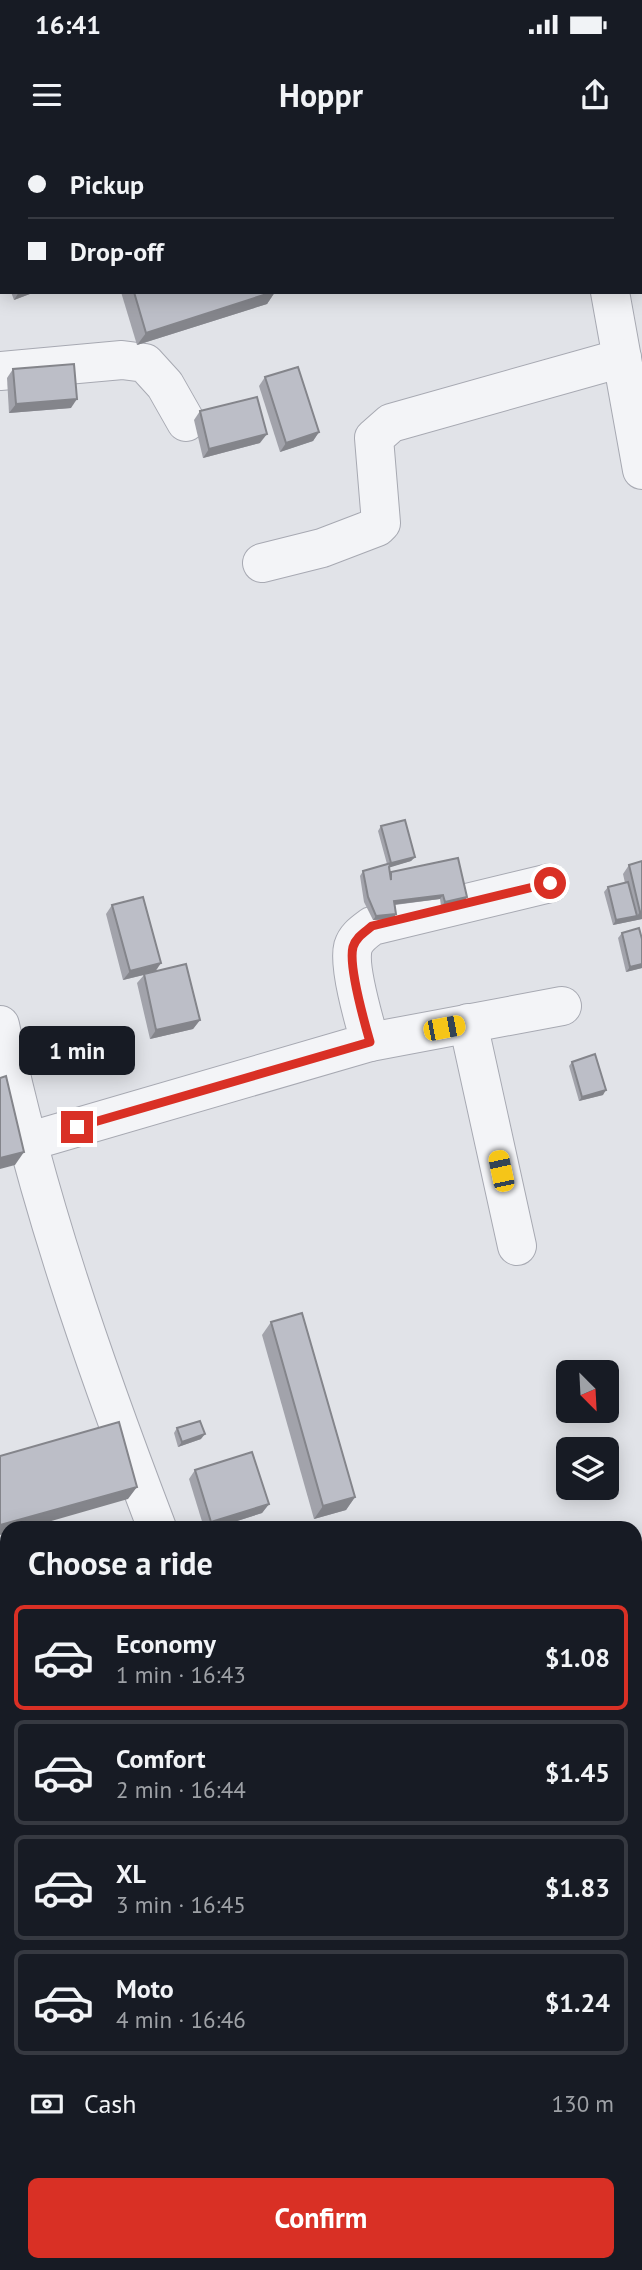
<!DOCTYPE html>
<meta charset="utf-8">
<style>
body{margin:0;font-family:"PT Sans",sans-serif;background:#20242c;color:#f1f3f6;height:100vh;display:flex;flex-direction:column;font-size:26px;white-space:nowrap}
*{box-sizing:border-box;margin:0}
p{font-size:23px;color:#9ea1a6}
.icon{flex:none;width:38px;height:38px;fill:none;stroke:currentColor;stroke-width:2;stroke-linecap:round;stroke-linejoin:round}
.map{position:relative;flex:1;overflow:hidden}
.details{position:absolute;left:0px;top:1381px;width:642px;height:751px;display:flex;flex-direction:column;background:#171b24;border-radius:21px 21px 0 0;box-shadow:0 4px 18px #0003}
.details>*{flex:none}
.hud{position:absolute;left:0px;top:0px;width:642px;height:154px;box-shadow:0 4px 18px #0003;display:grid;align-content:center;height:154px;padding:0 28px;background:#171b24}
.needle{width:46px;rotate:156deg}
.tools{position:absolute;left:556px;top:1220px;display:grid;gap:14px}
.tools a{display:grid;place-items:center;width:63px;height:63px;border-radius:10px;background:#171b24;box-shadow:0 4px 18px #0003;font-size:35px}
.end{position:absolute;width:32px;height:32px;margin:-16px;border:9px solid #d93025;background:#fff;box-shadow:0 0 0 4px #fff}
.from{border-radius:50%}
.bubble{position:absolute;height:49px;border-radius:10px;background:#171b24;box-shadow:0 4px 18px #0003;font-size:23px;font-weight:600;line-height:49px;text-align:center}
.car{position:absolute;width:21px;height:42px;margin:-21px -10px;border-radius:9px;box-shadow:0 0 5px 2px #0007;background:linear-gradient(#f5c518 24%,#345 0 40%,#f5c518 0 76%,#345 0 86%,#f5c518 0)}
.hud b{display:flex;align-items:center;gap:24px;height:66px;font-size:26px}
.hud b+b{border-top:2px solid #363941}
.hud i{width:18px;height:18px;background:#f1f3f6}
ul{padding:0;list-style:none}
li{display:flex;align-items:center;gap:21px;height:105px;margin:0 14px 10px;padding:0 14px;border:4px solid #363941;border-radius:10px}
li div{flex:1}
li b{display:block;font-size:26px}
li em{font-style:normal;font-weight:600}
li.on{border-color:#d93025}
li>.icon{width:63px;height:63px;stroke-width:1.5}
h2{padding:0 28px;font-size:32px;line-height:84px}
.pay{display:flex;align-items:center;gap:18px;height:77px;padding:0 28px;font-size:26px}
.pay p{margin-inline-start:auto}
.cta{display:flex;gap:14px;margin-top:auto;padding:14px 28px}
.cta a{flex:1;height:80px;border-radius:10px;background:#d93025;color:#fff;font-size:28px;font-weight:600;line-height:80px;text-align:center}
.status{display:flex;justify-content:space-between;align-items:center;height:49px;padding:0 35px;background:#171b24;direction:ltr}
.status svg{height:19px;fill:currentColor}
header{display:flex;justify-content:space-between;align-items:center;height:91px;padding:0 28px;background:#171b24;font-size:32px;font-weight:600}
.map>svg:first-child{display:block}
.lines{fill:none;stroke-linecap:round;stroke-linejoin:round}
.minor-casing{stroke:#a7a9b2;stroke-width:40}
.minor{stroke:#f3f4f7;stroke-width:38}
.wall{fill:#a2a3ab}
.shaded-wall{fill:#84858b}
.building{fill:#bcbec7;stroke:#84858b;stroke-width:2}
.route{stroke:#d93025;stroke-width:9}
</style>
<div class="status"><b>16:41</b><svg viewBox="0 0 49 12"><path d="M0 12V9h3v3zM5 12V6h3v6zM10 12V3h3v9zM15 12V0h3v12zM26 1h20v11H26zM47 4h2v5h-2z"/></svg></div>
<header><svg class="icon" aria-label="menu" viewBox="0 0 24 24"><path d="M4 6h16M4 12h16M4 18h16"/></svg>Hoppr<svg class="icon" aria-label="share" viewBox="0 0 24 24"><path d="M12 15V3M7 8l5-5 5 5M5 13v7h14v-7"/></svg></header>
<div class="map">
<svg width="642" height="2130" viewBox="0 0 642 2130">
<rect width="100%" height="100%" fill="#e1e3e8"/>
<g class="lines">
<defs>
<g id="minor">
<path d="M98,0L99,2"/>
<path d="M580,0L581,2"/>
<path d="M610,152L642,330"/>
<path d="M0,231L122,220L145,223L165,245L186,282"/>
<path d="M262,423L322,408L377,387L381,383L374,298L391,283L622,218"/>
<path d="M468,883L517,1106"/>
<path d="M0,885C36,1058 94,1223 157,1388"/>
<path d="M370,902L562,866"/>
<path d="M27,1002L370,902C364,881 348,826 353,807C356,797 364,792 372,786L550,743"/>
<path d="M0,1473L7,1471"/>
<path d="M635,1740L642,1739"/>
<path d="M0,1919L7,1916"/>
<path d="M635,2069L642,2066"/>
<path d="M597,2124L598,2130"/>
<path d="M250,2130L265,2124"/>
</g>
</defs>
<use href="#minor" class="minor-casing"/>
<use href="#minor" class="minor"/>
</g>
<g class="wall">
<path d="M0,0L2,2V125L0,120Z"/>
<path d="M11,152H35L14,160Z"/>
<path d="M121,152H275L267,164L137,205Z"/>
<path d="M13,229L71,268L9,273L7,238Z"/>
<path d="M265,237L319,292L313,301L280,312L259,246Z"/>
<path d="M200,271L260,303L203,318L194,280Z"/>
<path d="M381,686L415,717L411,721L389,727L390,734L391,732L467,757L464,761L441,766L440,759L395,765L396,774L393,779L373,780L364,762L360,736L363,731L387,724L378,691Z"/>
<path d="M642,721V779L613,785L604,752L608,747L625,743L623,734L629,725Z"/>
<path d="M112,765L155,832L200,880L193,889L150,899L137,843L144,835L123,840L106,774Z"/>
<path d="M622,793L642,828L626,832L618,798Z"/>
<path d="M572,922L603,955L579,961L569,926Z"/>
<path d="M271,1182L355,1357L346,1370L314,1379L262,1195Z"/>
<path d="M177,1288L201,1299L178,1307L174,1293Z"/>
<path d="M195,1330L269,1364L262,1373L215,1388H204L189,1339Z"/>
</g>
<g class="shaded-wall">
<path d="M19,152H35L14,160Z"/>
<path d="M273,152H275L267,164L137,205L146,193Z"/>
<path d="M77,259L71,268L9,273L16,264Z"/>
<path d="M319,292L313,301L280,312L286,303Z"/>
<path d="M267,294L260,303L203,318L209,309Z"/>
<path d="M415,717L411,721L388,728L391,723Z"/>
<path d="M443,755L440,759L391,765L394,761Z"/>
<path d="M467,757L464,761L441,766L445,762Z"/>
<path d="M642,771V779L613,785L616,780L637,776L640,772Z"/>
<path d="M396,774L393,779L373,780L376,776Z"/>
<path d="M161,823L155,832L123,840L130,831Z"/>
<path d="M642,824V828L626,832L630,827Z"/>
<path d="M200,880L193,889L150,899L156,890Z"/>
<path d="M606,950L603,955L579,961L582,957Z"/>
<path d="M24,1012L15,1025L0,1029V1018Z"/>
<path d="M205,1294L201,1299L178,1307L182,1302Z"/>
<path d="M137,1347L128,1359L27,1388H7V1393L0,1395V1385Z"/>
<path d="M355,1357L346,1370L314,1379L323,1366Z"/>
<path d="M269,1364L262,1373L215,1388H207L211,1382Z"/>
<path d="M642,1469V1476L635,1478V1470Z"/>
</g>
<g class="building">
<path d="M0,0H21L22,2H2V87L0,82Z"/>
<path d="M134,152H273L146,193Z"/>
<path d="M74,224L77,259L16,264L13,229Z"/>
<path d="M298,227L319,292L286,303L265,237Z"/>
<path d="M257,257L267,294L209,309L200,271Z"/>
<path d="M405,680L415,717L391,723L389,727L391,740V732L458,718L467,757L445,762L443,755L394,761L396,774L376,776L368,757L363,731L391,723L381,686Z"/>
<path d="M642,721V771L640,772L629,725Z"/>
<path d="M628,742L637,776L616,780L608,747Z"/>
<path d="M143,757L161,823L130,831L112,765Z"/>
<path d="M639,788L642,799V824L630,827L622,793Z"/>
<path d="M186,824L200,880L156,890L144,834Z"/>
<path d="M595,914L606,950L582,957L572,922Z"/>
<path d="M6,936L24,1012L0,1018V938Z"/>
<path d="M302,1173L355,1357L323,1366L271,1182Z"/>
<path d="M200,1281L205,1294L182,1302L177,1288Z"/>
<path d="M119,1282L137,1347L0,1385V1316Z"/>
<path d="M252,1312L269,1364L211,1382L195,1330Z"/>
<path d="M642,1416V1469L636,1470L635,1417Z"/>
</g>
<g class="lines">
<path class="route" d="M77,987L370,902C364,881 348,826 353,807C356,797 365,792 372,786L550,743"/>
</g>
</svg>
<div class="tools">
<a><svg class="needle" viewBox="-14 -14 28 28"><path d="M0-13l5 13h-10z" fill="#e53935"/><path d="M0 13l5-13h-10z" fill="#9ea1a6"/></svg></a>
<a><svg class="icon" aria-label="layers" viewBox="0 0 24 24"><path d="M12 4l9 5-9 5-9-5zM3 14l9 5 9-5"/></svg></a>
</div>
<i class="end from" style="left:550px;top:743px"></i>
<i class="end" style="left:77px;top:987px"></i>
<div class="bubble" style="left:19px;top:886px;width:116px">1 min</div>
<i class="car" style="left:444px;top:888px;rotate:79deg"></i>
<i class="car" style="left:501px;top:1031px;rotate:348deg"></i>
<div class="hud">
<b><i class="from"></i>Pickup</b>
<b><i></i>Drop-off</b>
</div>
<section class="details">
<h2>Choose a ride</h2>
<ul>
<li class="on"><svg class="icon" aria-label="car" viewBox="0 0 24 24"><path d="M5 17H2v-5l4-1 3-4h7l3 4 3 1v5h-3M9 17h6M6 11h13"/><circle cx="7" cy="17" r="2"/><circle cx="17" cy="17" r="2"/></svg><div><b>Economy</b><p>1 min · 16:43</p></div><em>$1.08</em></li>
<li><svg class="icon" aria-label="car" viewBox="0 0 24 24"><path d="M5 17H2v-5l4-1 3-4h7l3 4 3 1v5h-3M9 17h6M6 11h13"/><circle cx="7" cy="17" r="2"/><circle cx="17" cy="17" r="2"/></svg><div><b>Comfort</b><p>2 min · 16:44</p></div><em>$1.45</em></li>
<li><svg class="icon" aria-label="car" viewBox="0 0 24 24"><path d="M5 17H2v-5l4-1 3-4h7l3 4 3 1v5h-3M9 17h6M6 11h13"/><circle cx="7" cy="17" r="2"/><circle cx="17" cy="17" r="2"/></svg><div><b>XL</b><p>3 min · 16:45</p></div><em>$1.83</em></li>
<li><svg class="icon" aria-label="car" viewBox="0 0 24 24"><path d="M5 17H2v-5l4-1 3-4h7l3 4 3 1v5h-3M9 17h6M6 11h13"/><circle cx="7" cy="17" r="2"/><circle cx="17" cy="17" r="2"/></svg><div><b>Moto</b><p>4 min · 16:46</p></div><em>$1.24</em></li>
</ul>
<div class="pay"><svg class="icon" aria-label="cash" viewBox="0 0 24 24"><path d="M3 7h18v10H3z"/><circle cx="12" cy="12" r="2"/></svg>Cash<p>130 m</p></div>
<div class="cta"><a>Confirm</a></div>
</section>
</div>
